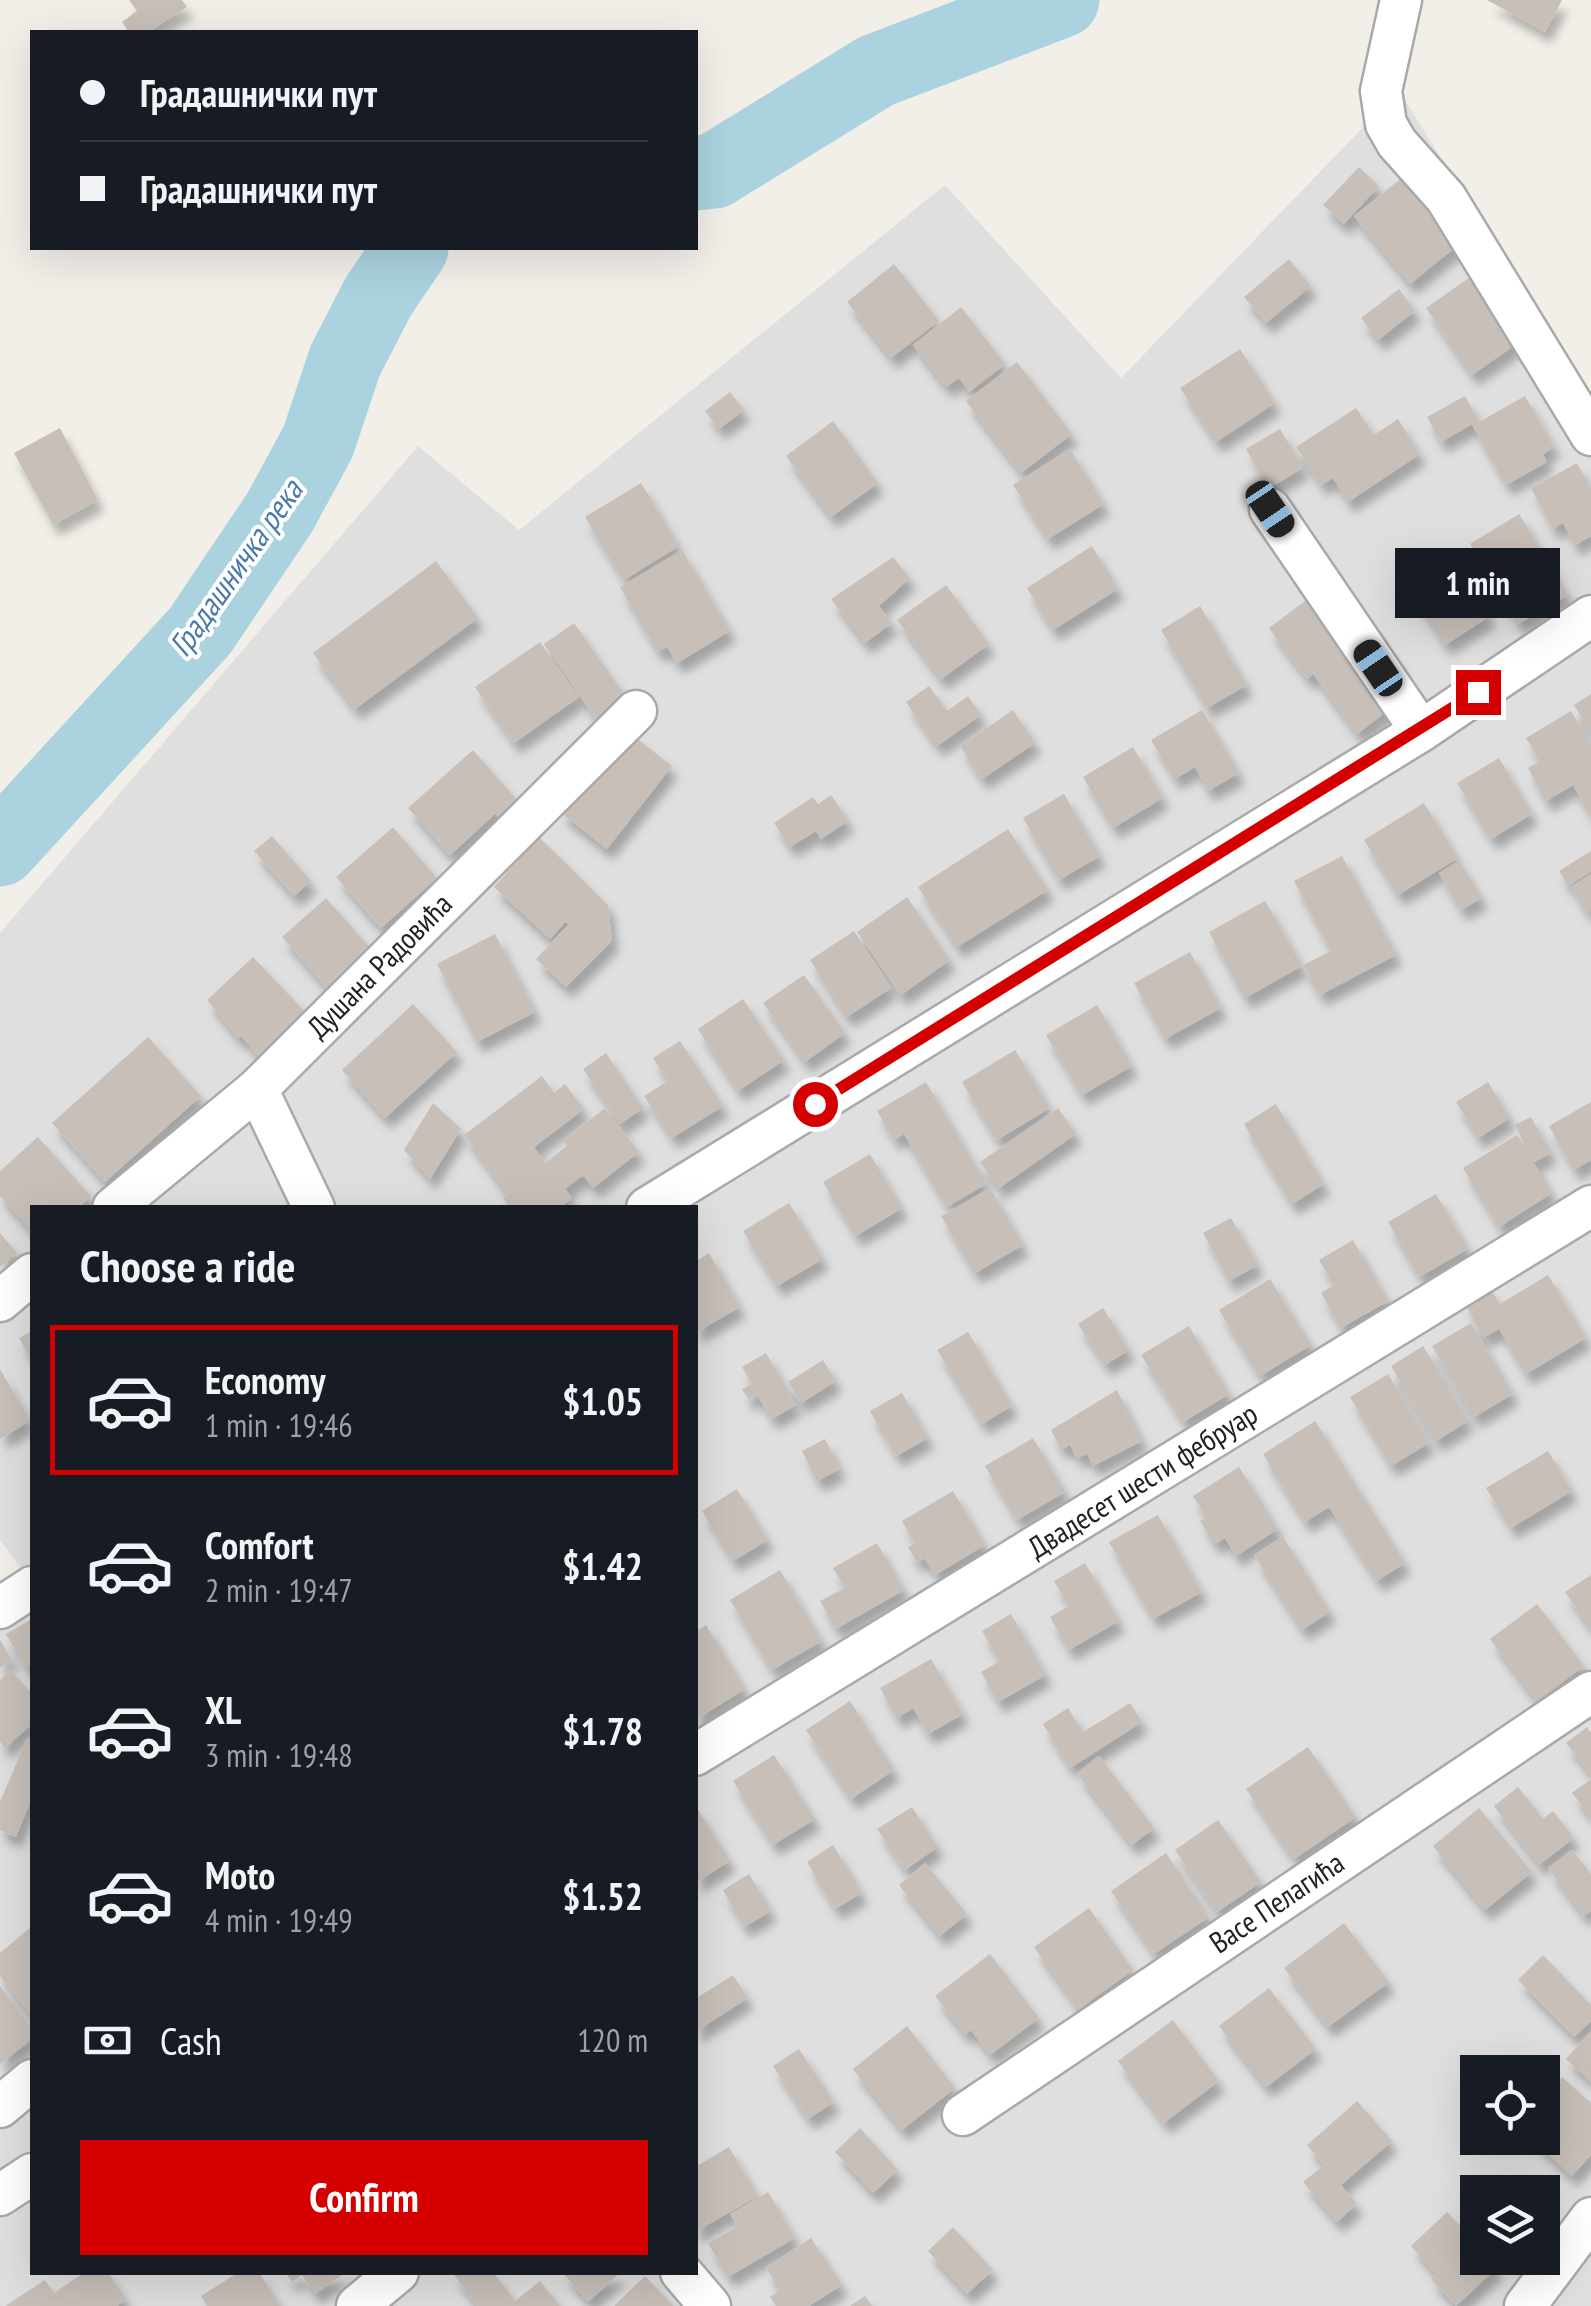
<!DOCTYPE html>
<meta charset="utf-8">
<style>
body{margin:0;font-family:"PT Sans Narrow",sans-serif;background:#20242c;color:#f1f3f6;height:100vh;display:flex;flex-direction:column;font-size:38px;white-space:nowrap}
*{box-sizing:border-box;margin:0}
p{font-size:32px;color:#9ea1a6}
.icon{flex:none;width:55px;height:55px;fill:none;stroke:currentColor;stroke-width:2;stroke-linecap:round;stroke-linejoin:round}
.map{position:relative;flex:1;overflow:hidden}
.drawer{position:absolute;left:30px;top:1205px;width:668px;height:1070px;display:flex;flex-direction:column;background:#171b24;border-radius:0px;box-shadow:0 10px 40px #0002}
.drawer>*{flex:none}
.banner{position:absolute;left:30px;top:30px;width:668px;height:220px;border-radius:0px;box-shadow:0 10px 40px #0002;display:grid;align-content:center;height:220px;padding:0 50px;background:#171b24}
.tools{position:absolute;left:1460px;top:2055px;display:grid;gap:20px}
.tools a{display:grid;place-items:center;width:100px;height:100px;border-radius:0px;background:#171b24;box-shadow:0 10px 40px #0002;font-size:50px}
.end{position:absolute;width:45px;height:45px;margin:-22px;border:12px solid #d40000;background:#fff;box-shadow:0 0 0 5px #fff}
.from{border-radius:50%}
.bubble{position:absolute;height:70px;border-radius:0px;background:#171b24;box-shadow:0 10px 40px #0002;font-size:32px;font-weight:700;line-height:70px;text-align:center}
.car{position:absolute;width:30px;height:60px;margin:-30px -15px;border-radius:12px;box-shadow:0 0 8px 2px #0007;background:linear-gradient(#222 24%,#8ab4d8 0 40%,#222 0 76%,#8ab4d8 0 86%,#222 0)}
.banner b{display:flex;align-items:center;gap:35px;height:95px;font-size:38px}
.banner b+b{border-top:2px solid #363941}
.banner i{width:25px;height:25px;background:#f1f3f6}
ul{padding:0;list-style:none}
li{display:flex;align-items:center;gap:30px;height:150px;margin:0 20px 15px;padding:0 30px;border:5px solid transparent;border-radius:0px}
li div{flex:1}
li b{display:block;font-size:38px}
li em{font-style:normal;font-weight:700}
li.active{border-color:#d40000}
li>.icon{width:90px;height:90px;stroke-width:1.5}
h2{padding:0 50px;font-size:45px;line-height:120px}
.pay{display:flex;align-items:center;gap:25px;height:110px;padding:0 50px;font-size:38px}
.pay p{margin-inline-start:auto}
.primary-button{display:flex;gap:20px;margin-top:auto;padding:20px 50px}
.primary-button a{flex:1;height:115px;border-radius:0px;background:#d40000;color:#fff;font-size:40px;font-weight:700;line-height:115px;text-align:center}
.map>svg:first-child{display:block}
.residential{fill:#e0dfdf;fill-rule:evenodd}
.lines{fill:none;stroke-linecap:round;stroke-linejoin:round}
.river{stroke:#aad3df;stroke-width:75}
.building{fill:#c7bfb8;filter:url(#shadow)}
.minor-casing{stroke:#a9a9a9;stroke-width:45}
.minor{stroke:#fff;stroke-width:40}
.route{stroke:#d40000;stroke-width:12}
.labels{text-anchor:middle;stroke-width:8;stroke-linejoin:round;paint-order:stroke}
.street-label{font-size:30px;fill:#222;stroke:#fff}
.water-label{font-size:32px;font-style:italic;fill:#4a7aab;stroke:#fff}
</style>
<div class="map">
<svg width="1591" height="2306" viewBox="0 0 1591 2306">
<defs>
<filter id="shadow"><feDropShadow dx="6" dy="11" stdDeviation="5" flood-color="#0004"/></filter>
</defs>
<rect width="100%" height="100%" fill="#f2efe9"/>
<path class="residential" d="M1399,90L1591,400V2306H0V1619L32,1598V2272H695V1208H32V1583L0,1540V933L418,446L519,530L945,185L1121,378ZM1478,2072H1542V2138H1478ZM1478,2192H1542V2258H1478Z"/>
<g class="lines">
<g class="river">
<path d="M695,173L714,171L876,71L1062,0"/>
<path d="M0,849L200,631L280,512L318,442L345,361L378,297L411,248"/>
</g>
</g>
<g class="building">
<path d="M129,0H182L187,7L148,32H129L122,22L137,11Z"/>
<path d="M1487,0H1562L1545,32Z"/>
<path d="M1359,167L1379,186L1344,224L1323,205Z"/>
<path d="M1403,177L1458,245L1410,284L1354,216Z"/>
<path d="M1289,259L1311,286L1266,323L1244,297Z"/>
<path d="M894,264L939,321L891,358L847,302Z"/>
<path d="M1479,271L1525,338L1472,375L1426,308Z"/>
<path d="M1399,289L1415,311L1378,340L1361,318Z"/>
<path d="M961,307L1005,364L969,392L959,378L946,387L913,345Z"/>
<path d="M1240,349L1275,403L1216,442L1180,388Z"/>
<path d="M1017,362L1072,434L1021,473L966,401Z"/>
<path d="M730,392L744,410L719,429L705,411Z"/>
<path d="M1465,396L1479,422L1525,396L1554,447L1543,454L1547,462L1506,485L1472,424L1441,442L1427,417Z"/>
<path d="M1356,408L1374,435L1398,419L1420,454L1348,502L1333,478L1321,485L1296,447Z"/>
<path d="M833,421L878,483L831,517L786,456Z"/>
<path d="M60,428L98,500L53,525L14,453Z"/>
<path d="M1280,429L1303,468L1269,488L1246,449Z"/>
<path d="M1070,449L1104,504L1048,539L1013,485Z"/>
<path d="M1577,463L1591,489V536L1575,545L1563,523L1553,529L1531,488Z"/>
<path d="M641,483L679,546L624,580L585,517Z"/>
<path d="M1519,514L1568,595L1518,624L1470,544Z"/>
<path d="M1092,546L1118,589L1053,630L1027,588Z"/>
<path d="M682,550L730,631L677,663L667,647L658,652L620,587Z"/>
<path d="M893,557L910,578L879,606L892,623L865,643L831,599Z"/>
<path d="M1453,558L1490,616L1445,645L1408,587Z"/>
<path d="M436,561L478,618L355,709L313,653Z"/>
<path d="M946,585L989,644L941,679L897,620Z"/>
<path d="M1309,598L1391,708L1357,734L1313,674L1307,679L1269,628Z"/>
<path d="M1200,606L1247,685L1207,708L1161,630Z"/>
<path d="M574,623L626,697L596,719L544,644Z"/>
<path d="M540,642L579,697L514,743L475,687Z"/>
<path d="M929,686L947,711L968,696L981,715L937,746L906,702Z"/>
<path d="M1591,694V733L1574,705Z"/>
<path d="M1013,710L1035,743L982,779L960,746Z"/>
<path d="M1202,710L1239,773L1208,791L1195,767L1175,779L1151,740Z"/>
<path d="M1571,711L1591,746V817L1573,785L1546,801L1528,768L1540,761L1526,738Z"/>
<path d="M625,729L672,766L607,849L560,812Z"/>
<path d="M1133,747L1163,798L1113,828L1083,777Z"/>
<path d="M473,750L524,808L505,825L495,814L450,855L408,808Z"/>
<path d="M1499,758L1532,814L1491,839L1457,783Z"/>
<path d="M1064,794L1100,856L1059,880L1023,818Z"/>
<path d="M831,795L848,821L821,839L816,831L790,847L774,823L813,797L818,804Z"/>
<path d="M1424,803L1458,858L1398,895L1364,840Z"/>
<path d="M393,827L437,878L381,928L336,877Z"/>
<path d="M1008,829L1048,890L957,947L918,887Z"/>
<path d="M272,836L311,881L294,896L254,851Z"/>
<path d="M539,837L608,905L612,941L566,987L536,959L569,924L565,922L550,939L494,887Z"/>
<path d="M1591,851V871L1568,886L1559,871Z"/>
<path d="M1342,856L1396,955L1320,995L1303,965L1331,951L1294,881Z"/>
<path d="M1459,861L1482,898L1461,910L1439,873Z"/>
<path d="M1591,874V910L1587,913L1571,887Z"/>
<path d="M907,897L950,960L901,995L857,932Z"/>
<path d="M326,898L374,952L330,991L282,937Z"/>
<path d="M1265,901L1302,966L1245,998L1209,932Z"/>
<path d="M854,931L891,988L847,1017L810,960Z"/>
<path d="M495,934L535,1012L477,1042L437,964Z"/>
<path d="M1190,952L1221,1008L1165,1039L1134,983Z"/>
<path d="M253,957L305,1012L259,1056L241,1036L238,1038L207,1000Z"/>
<path d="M804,975L845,1033L805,1062L763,1003Z"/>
<path d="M743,999L784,1060L738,1091L698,1029Z"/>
<path d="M413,1004L457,1052L385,1118L342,1070Z"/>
<path d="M1097,1005L1132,1066L1082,1095L1046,1035Z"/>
<path d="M148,1037L201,1096L105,1182L52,1123Z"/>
<path d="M680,1041L723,1106L672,1138L644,1096L668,1081L653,1058Z"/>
<path d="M1015,1050L1050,1108L997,1140L962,1082Z"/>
<path d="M606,1053L643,1108L620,1124L583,1069Z"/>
<path d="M542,1076L554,1093L565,1084L584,1109L534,1147L545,1163L567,1146L563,1141L605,1108L639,1152L593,1188L584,1176L579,1178L565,1189L572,1198L560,1208H510L503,1198L508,1194L464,1135Z"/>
<path d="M926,1082L986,1184L947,1207L904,1134L894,1140L877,1111Z"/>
<path d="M1488,1082L1510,1118L1478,1138L1456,1102Z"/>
<path d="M1591,1102V1160L1574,1170L1549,1126Z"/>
<path d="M433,1103L461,1129L430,1179L404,1150Z"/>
<path d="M1276,1104L1324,1184L1292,1204L1244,1124Z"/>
<path d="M1058,1108L1076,1134L999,1188L980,1162Z"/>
<path d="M1531,1117L1551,1153L1534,1162L1515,1125Z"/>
<path d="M1517,1135L1552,1193L1499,1227L1463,1168Z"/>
<path d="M38,1137L91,1196L79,1208H32V1231L0,1196V1171Z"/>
<path d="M870,1154L902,1208L856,1236L823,1182Z"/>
<path d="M990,1188L1023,1245L975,1273L941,1216Z"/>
<path d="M1436,1194L1468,1249L1419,1277L1388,1222Z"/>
<path d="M789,1203L823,1259L777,1286L743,1231Z"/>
<path d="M1231,1218L1258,1265L1229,1281L1203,1233Z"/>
<path d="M0,1233L17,1253L0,1267Z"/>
<path d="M1353,1240L1388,1301L1341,1328L1321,1293L1334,1285L1319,1260Z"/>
<path d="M709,1253L740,1307L695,1333V1262Z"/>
<path d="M1548,1275L1586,1338L1526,1374L1499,1329L1484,1337L1464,1302L1489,1287L1500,1304Z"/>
<path d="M1270,1279L1311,1345L1260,1376L1219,1310Z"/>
<path d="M1103,1308L1129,1350L1105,1365L1078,1324Z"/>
<path d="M1471,1323L1513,1394L1474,1417L1432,1346Z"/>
<path d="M1189,1326L1229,1394L1183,1422L1141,1355Z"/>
<path d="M32,1331V1361L19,1338Z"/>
<path d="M968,1332L1012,1406L982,1424L937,1350Z"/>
<path d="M1423,1346L1468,1421L1436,1441L1391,1366Z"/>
<path d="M766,1353L796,1405L772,1419L757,1395L749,1400L742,1389L752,1384L742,1367Z"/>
<path d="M823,1360L836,1381L801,1403L788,1382Z"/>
<path d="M0,1369L30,1421L0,1439Z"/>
<path d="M1388,1374L1429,1443L1391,1466L1350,1397Z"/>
<path d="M1117,1390L1142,1441L1093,1466L1087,1454L1077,1458L1070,1445L1061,1449L1051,1430Z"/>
<path d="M902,1393L928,1438L896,1456L870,1411Z"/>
<path d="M1315,1421L1405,1563L1377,1581L1329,1507L1305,1522L1263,1454Z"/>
<path d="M1033,1438L1065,1492L1017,1520L985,1466Z"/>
<path d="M825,1439L840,1469L817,1481L802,1451Z"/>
<path d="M1548,1451L1572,1491L1511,1528L1486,1488Z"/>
<path d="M1239,1467L1278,1529L1236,1556L1225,1538L1215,1544L1200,1521L1206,1517L1193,1496Z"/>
<path d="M737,1489L768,1540L733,1561L702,1511Z"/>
<path d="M953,1491L985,1545L935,1575L924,1558L917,1562L908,1547L915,1543L902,1521Z"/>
<path d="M1158,1515L1202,1592L1153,1619L1109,1542Z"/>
<path d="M1283,1537L1330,1612L1302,1630L1254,1555Z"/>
<path d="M877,1543L904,1590L836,1629L820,1601L845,1588L833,1568Z"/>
<path d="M1085,1563L1119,1621L1069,1650L1050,1617L1069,1606L1054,1581Z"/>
<path d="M780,1570L822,1641L772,1670L730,1600Z"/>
<path d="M1591,1575V1629L1565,1592Z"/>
<path d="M1537,1604L1584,1666L1537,1701L1490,1639Z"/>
<path d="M1011,1614L1046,1675L998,1702L981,1672L1000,1661L982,1631Z"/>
<path d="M32,1619V1664L26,1668L6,1634Z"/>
<path d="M706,1625L745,1689L695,1720V1632Z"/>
<path d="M0,1640L12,1660L0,1668Z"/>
<path d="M931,1659L963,1714L928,1734L913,1708L897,1718L880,1688Z"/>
<path d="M11,1670L32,1694V1724L5,1748L0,1742V1680Z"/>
<path d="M850,1701L894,1770L851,1799L806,1730Z"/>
<path d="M1130,1703L1142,1722L1070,1768L1043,1724L1068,1708L1083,1732Z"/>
<path d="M1587,1727L1591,1733V1775L1566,1743Z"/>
<path d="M27,1738L32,1741V1798L16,1837L0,1830V1802Z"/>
<path d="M1308,1747L1356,1817L1294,1859L1246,1789Z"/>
<path d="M774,1755L815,1819L773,1845L733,1781Z"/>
<path d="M1099,1756L1154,1828L1132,1845L1077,1773Z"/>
<path d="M1591,1779V1817L1572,1793Z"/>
<path d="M1518,1787L1543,1819L1553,1811L1574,1838L1539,1865L1494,1806Z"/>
<path d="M695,1805L730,1861L695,1883Z"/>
<path d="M912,1807L938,1847L905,1870L877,1829Z"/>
<path d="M1479,1808L1532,1872L1485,1910L1433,1846Z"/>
<path d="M1218,1820L1261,1882L1217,1912L1175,1850Z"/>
<path d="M833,1845L862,1893L835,1909L807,1862Z"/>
<path d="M1572,1850L1591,1874V1911L1584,1916L1548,1868Z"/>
<path d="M1166,1853L1209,1917L1154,1954L1111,1891Z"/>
<path d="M925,1863L967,1914L940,1936L899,1885Z"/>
<path d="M749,1874L771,1911L744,1927L723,1890Z"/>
<path d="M1089,1908L1133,1970L1079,2009L1034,1947Z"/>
<path d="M1344,1923L1389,1982L1328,2027L1284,1968Z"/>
<path d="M32,1926V2009L29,2012L0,1976V1953Z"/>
<path d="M990,1954L1039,2018L990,2055L971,2030L965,2034L935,1996Z"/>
<path d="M1543,1955L1591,2005V2021L1574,2037L1518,1980Z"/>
<path d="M733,1975L748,1998L695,2032V1999Z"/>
<path d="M0,1986L32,2028V2039L0,2064Z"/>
<path d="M1269,1988L1316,2049L1266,2087L1219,2026Z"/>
<path d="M1173,2020L1219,2081L1164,2123L1118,2061Z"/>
<path d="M907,2026L955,2088L902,2130L853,2069Z"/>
<path d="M1591,2031V2082L1566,2059Z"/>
<path d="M799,2049L834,2102L808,2119L773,2066Z"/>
<path d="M1562,2077L1591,2103V2155L1572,2176L1530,2138H1542V2099Z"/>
<path d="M1357,2101L1392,2141L1341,2185L1357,2204L1337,2222L1303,2182L1324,2165L1307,2145Z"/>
<path d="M860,2128L898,2170L873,2193L835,2152Z"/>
<path d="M729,2147L758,2196L695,2232V2167Z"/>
<path d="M768,2192L795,2238L728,2277L708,2243L737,2227L730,2214Z"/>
<path d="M1447,2212L1478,2245V2258H1489L1498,2267L1456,2306L1431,2279L1436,2274L1411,2246Z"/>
<path d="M953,2227L993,2270L967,2294L928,2251Z"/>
<path d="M811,2238L842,2285L809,2306H776L770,2297L780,2290L766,2268Z"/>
<path d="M85,2272H108L126,2300L117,2306H5L45,2280L54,2293Z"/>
<path d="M239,2272H259L280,2306H207L201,2296Z"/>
<path d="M285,2272H346L315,2294L302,2275L292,2282Z"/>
<path d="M452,2272H493L515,2301L540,2281L560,2306H477Z"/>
<path d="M562,2272H621L588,2302Z"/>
<path d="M645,2276L674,2306H614Z"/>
<path d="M865,2296L872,2306H850Z"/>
</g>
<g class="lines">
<defs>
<g id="minor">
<path d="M1401,0L1381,91L1386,124L1397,143L1446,198L1591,435"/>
<path d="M1270,509L1421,731"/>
<path d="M257,1089L314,1208"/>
<path d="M113,1208L257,1089L636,711"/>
<path d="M647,1208L1421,731L1591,616"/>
<path d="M0,1301L32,1274"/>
<path d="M0,1608L32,1587"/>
<path d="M695,1755L1591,1206"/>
<path d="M0,2107L32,2080"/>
<path d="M963,2115L1591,1692"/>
<path d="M0,2195L32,2174"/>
<path d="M681,2272L710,2306"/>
<path d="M357,2306L398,2272"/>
<path d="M1525,2306L1591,2218"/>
</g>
</defs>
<use href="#minor" class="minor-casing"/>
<use href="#minor" class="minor"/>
</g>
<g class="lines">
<path class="route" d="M815,1104L1478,692"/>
</g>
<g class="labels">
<g class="street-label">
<text transform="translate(380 966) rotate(-45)" y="10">Душана Радовића</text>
<text transform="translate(1143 1481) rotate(-32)" y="10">Двадесет шести фебруар</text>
<text transform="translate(1277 1903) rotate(-34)" y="10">Васе Пелагића</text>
</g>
<g class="water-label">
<text transform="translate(236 568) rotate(-55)" y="11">Градашничка река</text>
</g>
</g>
</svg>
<div class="tools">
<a><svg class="icon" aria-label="locate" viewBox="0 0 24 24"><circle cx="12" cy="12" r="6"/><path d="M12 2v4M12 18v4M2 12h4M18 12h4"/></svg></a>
<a><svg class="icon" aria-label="layers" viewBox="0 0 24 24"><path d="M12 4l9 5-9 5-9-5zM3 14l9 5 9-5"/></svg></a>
</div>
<i class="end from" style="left:815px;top:1104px"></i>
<i class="end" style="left:1478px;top:692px"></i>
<div class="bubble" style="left:1395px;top:548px;width:165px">1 min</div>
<i class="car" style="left:1270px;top:509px;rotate:146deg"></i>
<i class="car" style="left:1378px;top:668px;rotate:326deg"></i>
<div class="banner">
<b><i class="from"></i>Градашнички пут</b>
<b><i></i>Градашнички пут</b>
</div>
<section class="drawer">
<h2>Choose a ride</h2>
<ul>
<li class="active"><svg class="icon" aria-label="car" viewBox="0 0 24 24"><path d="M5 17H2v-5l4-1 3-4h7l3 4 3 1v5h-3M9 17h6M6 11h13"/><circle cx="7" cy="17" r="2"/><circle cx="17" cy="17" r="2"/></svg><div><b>Economy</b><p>1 min · 19:46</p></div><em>$1.05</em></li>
<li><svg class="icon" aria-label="car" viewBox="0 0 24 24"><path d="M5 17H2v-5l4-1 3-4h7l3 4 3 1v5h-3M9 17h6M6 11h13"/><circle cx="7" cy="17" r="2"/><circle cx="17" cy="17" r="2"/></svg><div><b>Comfort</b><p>2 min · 19:47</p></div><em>$1.42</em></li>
<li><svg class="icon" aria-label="car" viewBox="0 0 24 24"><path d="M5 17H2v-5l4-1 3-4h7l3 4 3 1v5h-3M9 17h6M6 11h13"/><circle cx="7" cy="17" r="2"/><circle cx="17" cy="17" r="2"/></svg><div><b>XL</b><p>3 min · 19:48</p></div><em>$1.78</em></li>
<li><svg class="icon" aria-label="car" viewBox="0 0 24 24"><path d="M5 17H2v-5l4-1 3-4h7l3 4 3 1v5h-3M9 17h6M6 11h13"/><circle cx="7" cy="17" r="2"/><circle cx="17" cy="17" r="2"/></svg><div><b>Moto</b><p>4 min · 19:49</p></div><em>$1.52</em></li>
</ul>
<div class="pay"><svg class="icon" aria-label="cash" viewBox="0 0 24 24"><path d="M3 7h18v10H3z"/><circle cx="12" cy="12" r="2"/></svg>Cash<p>120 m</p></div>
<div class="primary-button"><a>Confirm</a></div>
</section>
</div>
